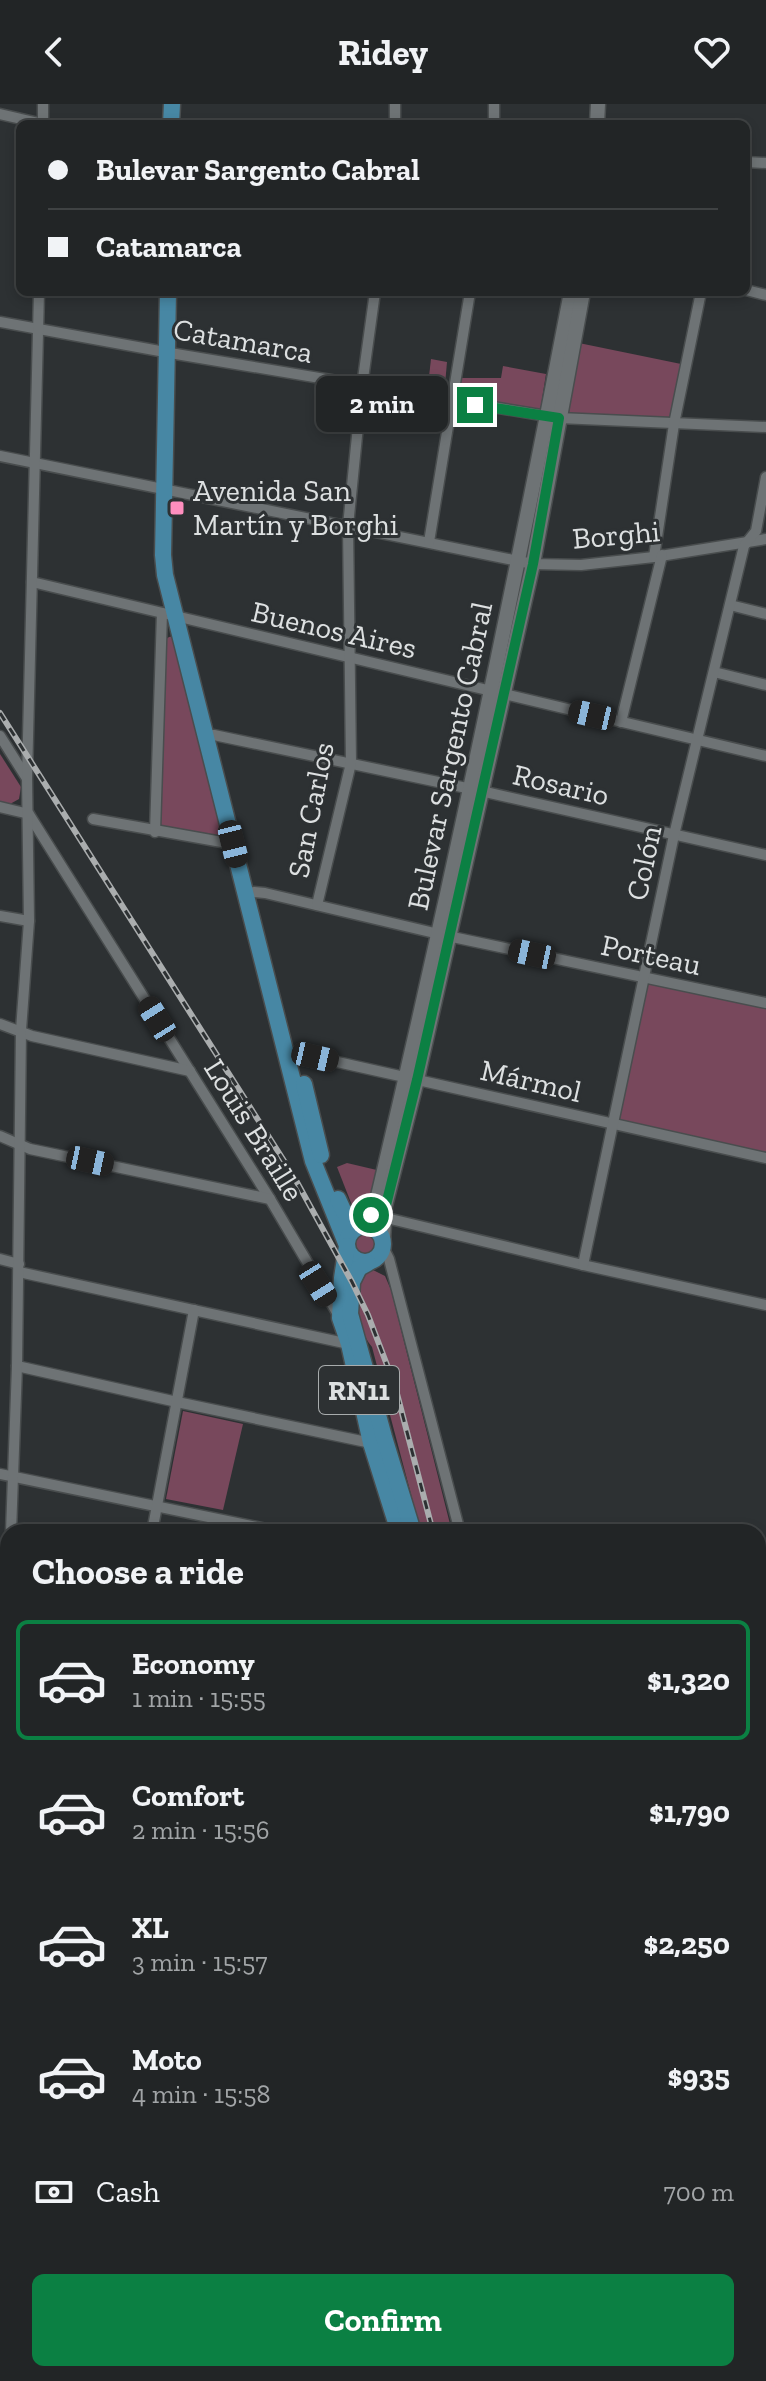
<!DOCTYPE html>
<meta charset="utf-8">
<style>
body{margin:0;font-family:"Zilla Slab",serif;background:#2e3132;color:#f1f3f6;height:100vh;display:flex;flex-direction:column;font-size:30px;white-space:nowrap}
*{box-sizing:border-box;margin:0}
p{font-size:26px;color:#a2a5a7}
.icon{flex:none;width:44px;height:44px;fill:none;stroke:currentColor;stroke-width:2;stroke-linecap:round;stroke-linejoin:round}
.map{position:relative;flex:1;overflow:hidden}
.details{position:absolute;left:0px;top:1420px;width:766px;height:858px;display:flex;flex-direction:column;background:#222526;border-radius:24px 24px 0 0;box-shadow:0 4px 12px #0003,0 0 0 2px #3f4243}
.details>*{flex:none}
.hud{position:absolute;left:16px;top:16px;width:734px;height:176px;border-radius:12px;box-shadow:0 4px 12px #0003,0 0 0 2px #3f4243;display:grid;align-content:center;height:176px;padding:0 32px;background:#222526}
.end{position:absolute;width:36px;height:36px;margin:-18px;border:10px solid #0b8043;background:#fff;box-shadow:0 0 0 4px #fff}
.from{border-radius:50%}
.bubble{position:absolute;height:56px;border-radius:12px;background:#222526;box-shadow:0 4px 12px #0003,0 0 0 2px #3f4243;font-size:26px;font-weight:700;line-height:56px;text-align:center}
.car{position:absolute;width:24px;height:48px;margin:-24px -12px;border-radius:10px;box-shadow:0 0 6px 2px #0007;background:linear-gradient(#222 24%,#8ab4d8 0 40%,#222 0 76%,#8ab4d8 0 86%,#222 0)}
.hud b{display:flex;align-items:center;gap:28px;height:76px;font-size:30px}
.hud b+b{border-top:2px solid #3f4243}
.hud i{width:20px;height:20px;background:#f1f3f6}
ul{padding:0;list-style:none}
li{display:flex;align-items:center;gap:24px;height:120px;margin:0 16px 12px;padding:0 16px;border:4px solid transparent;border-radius:12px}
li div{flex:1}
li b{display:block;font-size:30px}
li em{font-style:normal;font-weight:700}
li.on{border-color:#0b8043}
li>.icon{width:72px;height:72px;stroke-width:1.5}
h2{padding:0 32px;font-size:36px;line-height:96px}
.pay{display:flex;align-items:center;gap:20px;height:88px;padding:0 32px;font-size:30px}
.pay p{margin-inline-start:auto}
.cta{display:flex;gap:16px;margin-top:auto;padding:16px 32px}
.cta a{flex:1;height:92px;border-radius:12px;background:#0b8043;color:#fff;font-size:32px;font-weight:700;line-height:92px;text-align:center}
header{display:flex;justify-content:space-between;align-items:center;height:104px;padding:0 32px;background:#222526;font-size:36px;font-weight:700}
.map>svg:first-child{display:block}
.green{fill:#78485c}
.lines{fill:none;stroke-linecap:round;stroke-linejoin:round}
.minor-casing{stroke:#494d4e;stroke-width:13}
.secondary-casing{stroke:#494d4e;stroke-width:17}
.primary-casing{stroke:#494d4e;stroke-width:19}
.minor{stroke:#6e7375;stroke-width:10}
.secondary{stroke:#6e7375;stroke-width:14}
.primary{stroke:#4787a4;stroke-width:16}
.rail-casing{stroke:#aaadae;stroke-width:6}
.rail{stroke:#2d3133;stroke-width:3;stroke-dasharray:9;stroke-linecap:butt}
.route{stroke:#0b8043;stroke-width:10}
.poi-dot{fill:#fe8ebe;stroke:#2d3133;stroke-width:3}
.labels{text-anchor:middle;stroke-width:6;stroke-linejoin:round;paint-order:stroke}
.shield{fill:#2d3133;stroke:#a8acad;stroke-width:2}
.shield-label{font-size:28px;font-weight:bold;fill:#dde0e1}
.street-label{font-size:30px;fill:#dde0e1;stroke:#2d3133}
.poi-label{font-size:30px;fill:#dde0e1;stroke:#2d3133;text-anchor:start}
</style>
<header><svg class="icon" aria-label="back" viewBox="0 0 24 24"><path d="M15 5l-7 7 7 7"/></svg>Ridey<svg class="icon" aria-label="heart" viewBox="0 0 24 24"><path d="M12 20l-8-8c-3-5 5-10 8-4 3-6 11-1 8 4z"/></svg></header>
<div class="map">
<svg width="766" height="2277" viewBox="0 0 766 2277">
<rect width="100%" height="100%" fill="#2d3133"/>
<g class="green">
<path d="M574,238L686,261L674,320L559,314Z"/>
<path d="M431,255L447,258L444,292L427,290Z"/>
<path d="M503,262L546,270L540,308L454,294L458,274H501Z"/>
<path d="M175,532L233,740L155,728L161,539L169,533Z"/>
<path d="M0,650L21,683L19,695L10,700L0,698Z"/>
<path d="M644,874L766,899V1054L613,1020Z"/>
<path d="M347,1059L381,1067L366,1112H359L355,1109L337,1063Z"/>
<circle cx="364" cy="1140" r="13"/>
<path d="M373,1166L385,1172L391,1186L452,1428H421L372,1243C357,1225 352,1191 363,1170Z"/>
<path d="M183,1307L243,1320L223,1406L166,1395Z"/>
<path d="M0,1497L8,1498V1729L0,1733Z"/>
</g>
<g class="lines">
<defs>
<g id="minor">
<path d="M43,0V20"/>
<path d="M0,10L43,20"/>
<path d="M395,20V0"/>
<path d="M494,20V0"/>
<path d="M746,58L766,59"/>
<path d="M746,186L766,191"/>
<path d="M0,218L176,250L559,314L766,323"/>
<path d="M0,352L533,460L581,461L654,453L766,435"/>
<path d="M429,438L470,188"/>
<path d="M654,453L674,320L701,188"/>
<path d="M32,478L766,652"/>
<path d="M730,501L766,510"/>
<path d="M714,568L766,581"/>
<path d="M621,618L662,451"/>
<path d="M0,632L26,673"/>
<path d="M205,633L214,631L481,687L766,751"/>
<path d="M0,703L29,710"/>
<path d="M30,712L270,1095L339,1212"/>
<path d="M93,715L233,740"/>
<path d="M155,728L162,509"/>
<path d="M245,791L254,788L265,789L443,831L766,899"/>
<path d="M317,801L351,659L348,422L362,282L375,188"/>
<path d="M0,812L29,817"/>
<path d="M0,920L32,932L190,967"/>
<path d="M286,954L296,951L315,953L766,1054"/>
<path d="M0,1032L30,1045L270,1095"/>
<path d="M378,1112L583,1161L766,1201"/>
<path d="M383,1143L389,1155L460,1428"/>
<path d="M0,1155L19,1160"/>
<path d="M583,1161L674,731L744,442L756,427L766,373"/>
<path d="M19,1168L349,1240"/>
<path d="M17,1262L177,1298L371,1339"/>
<path d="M0,1370L281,1428"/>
<path d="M11,1428L17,1262L21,926L29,817L27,674L39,188"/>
<path d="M152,1428L194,1206"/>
<path d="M0,1481L8,1482"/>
<path d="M0,1741L8,1743"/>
<path d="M0,1923L8,1925"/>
<path d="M503,2270L512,2277"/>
<path d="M692,2270V2277"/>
<path d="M156,2277L157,2270"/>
</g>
<g id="secondary">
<path d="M597,20L598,0"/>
<path d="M364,1122L371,1111L378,1092C449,792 513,491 571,188"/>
<path d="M383,1137L385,1102L417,976L533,460L583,188"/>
</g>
<g id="primary">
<path d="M171,20L172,0"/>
<path d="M168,188L163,451L165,471L313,1057L346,1139"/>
<path d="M304,980L321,1051"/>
<path d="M338,1095L344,1108L357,1122"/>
<circle cx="365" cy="1140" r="18"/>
<path d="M347,1142L342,1174L340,1214L349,1240L371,1339L399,1428"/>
<path d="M368,1159L359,1164L352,1178L350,1210L384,1333L413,1428"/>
<path d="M0,2102L8,2103"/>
<path d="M519,2270L527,2277"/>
<path d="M568,2270L571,2277"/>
<path d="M581,2270L584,2277"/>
<path d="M619,2270L621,2277"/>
</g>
</defs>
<use href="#minor" class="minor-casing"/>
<use href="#secondary" class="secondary-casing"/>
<use href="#primary" class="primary-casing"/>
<use href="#minor" class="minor"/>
<use href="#secondary" class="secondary"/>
<use href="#primary" class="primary"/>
<defs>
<g id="rail">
<path d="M0,609L293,1071L352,1178L368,1211L395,1282L433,1428"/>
<path d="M648,2270L649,2277"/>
</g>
</defs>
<use href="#rail" class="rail-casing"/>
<use href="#rail" class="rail"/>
</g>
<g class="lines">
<path class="route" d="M371,1111L383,1113L417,976L533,460L559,314L475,301"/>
</g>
<rect class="poi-dot" x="169" y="396" width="16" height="16" rx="4"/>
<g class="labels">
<rect class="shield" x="319" y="1262" width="80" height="48" rx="6"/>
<g class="shield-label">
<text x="359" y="1296">RN11</text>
</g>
<g class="street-label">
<text transform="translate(243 237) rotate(10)" y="10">Catamarca</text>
<text transform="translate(616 431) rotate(-5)" y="10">Borghi</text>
<text transform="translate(334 526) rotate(13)" y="10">Buenos Aires</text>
<text transform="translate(450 652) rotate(-78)" y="10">Bulevar Sargento Cabral</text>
<text transform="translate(561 681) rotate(13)" y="10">Rosario</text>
<text transform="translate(311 706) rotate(-79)" y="10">San Carlos</text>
<text transform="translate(644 759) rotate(-78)" y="10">Colón</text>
<text transform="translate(651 851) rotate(12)" y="10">Porteau</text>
<text transform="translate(531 977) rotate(13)" y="10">Mármol</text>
<text transform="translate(254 1026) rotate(58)" y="10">Louis Braille</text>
</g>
<g class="poi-label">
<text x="193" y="397">Avenida San<tspan x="193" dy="34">Martín y Borghi</tspan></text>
</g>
</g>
</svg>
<i class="end from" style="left:371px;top:1111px"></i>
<i class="end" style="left:475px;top:301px"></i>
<div class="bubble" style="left:316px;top:272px;width:132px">2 min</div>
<i class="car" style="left:592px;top:611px;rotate:283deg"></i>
<i class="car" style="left:233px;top:740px;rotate:166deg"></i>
<i class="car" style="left:532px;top:850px;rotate:282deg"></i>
<i class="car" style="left:157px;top:915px;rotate:328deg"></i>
<i class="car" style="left:315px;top:953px;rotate:103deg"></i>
<i class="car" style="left:90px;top:1057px;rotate:102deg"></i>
<i class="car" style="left:318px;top:1180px;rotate:148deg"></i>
<div class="hud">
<b><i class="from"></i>Bulevar Sargento Cabral</b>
<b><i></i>Catamarca</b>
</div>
<section class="details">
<h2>Choose a ride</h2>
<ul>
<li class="on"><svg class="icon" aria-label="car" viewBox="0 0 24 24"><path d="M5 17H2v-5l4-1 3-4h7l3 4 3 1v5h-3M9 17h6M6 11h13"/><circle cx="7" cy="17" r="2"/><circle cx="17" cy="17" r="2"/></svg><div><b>Economy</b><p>1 min · 15:55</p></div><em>$1,320</em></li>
<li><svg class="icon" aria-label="car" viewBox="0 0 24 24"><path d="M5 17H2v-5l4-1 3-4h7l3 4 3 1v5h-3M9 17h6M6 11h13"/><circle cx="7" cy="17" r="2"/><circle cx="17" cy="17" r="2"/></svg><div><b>Comfort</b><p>2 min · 15:56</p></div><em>$1,790</em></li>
<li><svg class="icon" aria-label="car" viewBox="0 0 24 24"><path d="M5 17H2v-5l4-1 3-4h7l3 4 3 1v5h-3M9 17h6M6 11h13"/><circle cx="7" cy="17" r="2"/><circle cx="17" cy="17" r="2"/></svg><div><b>XL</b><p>3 min · 15:57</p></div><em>$2,250</em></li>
<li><svg class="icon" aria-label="car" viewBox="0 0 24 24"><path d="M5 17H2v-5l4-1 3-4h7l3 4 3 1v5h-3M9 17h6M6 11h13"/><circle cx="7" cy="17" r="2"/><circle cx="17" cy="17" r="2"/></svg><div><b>Moto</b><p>4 min · 15:58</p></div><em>$935</em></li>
</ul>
<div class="pay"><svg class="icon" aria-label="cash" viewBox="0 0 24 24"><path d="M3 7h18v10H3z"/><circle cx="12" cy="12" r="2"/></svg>Cash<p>700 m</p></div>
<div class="cta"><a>Confirm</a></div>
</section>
</div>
